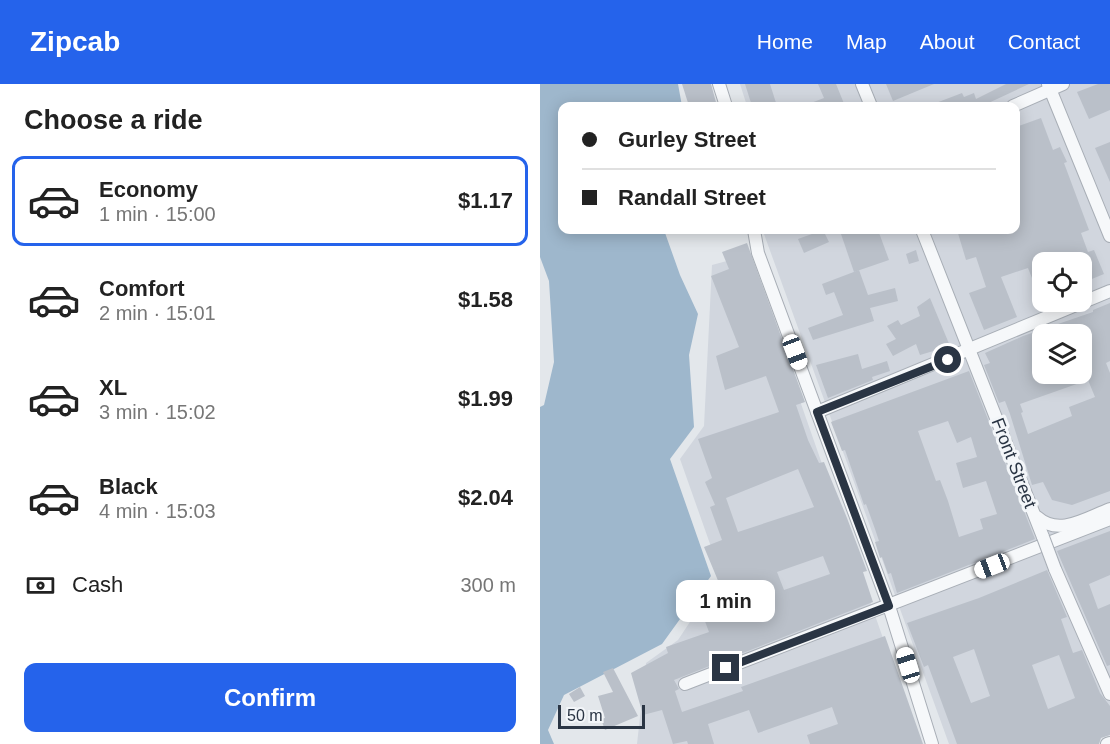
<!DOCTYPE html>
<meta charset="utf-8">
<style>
body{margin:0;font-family:Helvetica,sans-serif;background:#f6f6f6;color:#222;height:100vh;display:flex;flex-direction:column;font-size:22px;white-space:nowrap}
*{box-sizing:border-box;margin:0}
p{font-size:20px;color:#767676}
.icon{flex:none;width:33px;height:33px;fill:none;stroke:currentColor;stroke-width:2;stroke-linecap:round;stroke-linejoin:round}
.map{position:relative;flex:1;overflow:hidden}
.sheet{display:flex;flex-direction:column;background:#fff;width:540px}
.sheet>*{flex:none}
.top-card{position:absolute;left:18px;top:18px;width:462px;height:132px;border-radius:12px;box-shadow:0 3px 15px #0003;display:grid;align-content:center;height:132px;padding:0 24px;background:#fff}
.buttons{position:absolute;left:492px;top:168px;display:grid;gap:12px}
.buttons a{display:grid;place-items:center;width:60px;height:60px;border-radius:12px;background:#fff;box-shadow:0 3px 15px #0003;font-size:30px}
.scale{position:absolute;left:18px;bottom:15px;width:87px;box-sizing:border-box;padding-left:6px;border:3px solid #2a3544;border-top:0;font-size:16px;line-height:21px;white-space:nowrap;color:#2a3544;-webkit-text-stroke:4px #f3f6f9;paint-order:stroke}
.end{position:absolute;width:27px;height:27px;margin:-14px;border:8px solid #2a3544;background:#fff;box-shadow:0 0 0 3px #fff}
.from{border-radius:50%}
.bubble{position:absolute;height:42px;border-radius:12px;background:#fff;box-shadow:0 3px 15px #0003;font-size:20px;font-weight:700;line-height:42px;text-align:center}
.car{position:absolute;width:18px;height:36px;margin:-18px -9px;border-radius:8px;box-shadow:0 0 4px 2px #0007;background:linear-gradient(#fff 24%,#345 0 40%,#fff 0 76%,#345 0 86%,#fff 0)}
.top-card b{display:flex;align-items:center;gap:21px;height:57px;font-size:22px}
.top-card b+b{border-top:2px solid #e0e0e0}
.top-card i{width:15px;height:15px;background:#222}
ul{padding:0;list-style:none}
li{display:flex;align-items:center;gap:18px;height:90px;margin:0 12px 9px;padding:0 12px;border:3px solid transparent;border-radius:12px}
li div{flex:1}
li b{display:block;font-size:22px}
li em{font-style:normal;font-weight:700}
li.current{border-color:#2563eb}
li>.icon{width:54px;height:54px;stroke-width:1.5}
h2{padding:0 24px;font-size:27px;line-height:72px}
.pay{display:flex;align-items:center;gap:15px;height:66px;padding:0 24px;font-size:22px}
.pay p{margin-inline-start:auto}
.cta{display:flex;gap:12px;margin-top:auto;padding:12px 24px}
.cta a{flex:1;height:69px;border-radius:12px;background:#2563eb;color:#fff;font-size:24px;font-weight:700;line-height:69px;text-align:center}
header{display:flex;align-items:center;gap:36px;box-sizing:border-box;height:84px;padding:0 30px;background:#2563eb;color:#fff}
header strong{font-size:28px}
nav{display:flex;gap:33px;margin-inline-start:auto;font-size:21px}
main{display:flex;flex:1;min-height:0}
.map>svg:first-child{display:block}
.built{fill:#d1d6de;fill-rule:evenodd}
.water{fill:#9eb7cc}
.building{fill:#bac0c9;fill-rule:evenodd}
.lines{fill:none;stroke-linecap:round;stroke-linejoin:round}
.minor-casing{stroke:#a8aeb6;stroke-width:14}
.minor{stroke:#f6f8fa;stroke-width:12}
.minor-bridge-casing{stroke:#a8aeb6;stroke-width:14;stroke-linecap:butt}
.minor-bridge{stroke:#f6f8fa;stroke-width:12}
.route{stroke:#2a3544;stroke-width:8}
.labels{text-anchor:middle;stroke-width:6;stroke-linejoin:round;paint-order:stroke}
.street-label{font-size:18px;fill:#2a3544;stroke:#f3f6f9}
</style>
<header>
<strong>Zipcab</strong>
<nav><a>Home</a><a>Map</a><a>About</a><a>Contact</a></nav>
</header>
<main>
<section class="sheet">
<h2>Choose a ride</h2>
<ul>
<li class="current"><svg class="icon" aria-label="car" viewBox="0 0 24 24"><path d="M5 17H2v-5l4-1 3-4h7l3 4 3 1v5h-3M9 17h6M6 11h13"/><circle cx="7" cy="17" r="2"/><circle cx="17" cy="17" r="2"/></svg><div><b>Economy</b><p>1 min · 15:00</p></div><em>$1.17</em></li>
<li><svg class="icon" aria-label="car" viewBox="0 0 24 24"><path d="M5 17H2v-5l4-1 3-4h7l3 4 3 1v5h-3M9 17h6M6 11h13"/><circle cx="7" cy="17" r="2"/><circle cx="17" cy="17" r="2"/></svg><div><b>Comfort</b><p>2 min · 15:01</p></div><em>$1.58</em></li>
<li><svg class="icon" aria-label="car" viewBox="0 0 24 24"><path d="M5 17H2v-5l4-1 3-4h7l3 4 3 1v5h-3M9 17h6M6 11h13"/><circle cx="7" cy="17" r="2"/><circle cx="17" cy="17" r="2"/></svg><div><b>XL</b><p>3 min · 15:02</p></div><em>$1.99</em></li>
<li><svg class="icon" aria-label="car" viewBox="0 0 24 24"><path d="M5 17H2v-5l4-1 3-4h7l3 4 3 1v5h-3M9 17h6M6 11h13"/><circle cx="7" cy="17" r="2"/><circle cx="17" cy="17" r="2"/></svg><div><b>Black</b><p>4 min · 15:03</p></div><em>$2.04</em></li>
</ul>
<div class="pay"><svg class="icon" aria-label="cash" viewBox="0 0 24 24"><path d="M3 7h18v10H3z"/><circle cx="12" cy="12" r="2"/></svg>Cash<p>300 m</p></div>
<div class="cta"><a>Confirm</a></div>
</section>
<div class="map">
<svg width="570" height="660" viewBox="0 0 570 660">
<rect width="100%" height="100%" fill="#e3e7eb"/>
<g class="built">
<path d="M200,0H570V649L542,660H409L224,150L226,146H476V22H207ZM502,178H542V218H502ZM502,250H542V290H502Z"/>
<path d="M209,171L380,660H97L106,579L138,556L181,491L140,375L164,342L172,181Z"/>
</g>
<path class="water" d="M0,0H138L142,22H22V146H124L140,191L158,230L149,271L154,343L130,375L171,492L122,560L24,611L8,646L14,660H0V323L4,321L14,278L9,197L0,173Z"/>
<g class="building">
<path d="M142,0H171L177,22H149Z"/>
<path d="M205,0H230L237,22H212Z"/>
<path d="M278,0H296L305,22H263L284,14Z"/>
<path d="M346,0H394L353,17Z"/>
<path d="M466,0H489L442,22H388L422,9L424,13L434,9L436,15Z"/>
<path d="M558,0H570V26L549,35L537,8Z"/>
<path d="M501,34L513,66L520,63L527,78L524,79L549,146L541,149L548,168L554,166L564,190L542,199V178H502V219L488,184L461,193L477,233L444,246L429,209L446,203L436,173L426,176L417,146H476V43Z"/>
<path d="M570,58V98L555,64Z"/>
<path d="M283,146L289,158L264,169L258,155Z"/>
<path d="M314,146H338L349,176L314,188L301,150Z"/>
<path d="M207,159L265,318L256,321L268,356L279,379L284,378L307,434L327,487L323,488L333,518L134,596L139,605L135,607L142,628L203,607L201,603L345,552L383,660H270L267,651L298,640L292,623L218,649L209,626L168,640L174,660H148L147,657L133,660L122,626L103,631L91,589L128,569L126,563L169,548L163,532L189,523L164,463L182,456L170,423L175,421L165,398L172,394L158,355L239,328L226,292L185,306L176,272L199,263L171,192L189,185L182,168ZM258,385L274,423L198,448L186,414ZM283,472L290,490L244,506L237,488Z"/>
<path d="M376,166L379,177L369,180L366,170Z"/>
<path d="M319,186L328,211L355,204L358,217L330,224L334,237L273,256L268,244L303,231L294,208L286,211L282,200Z"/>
<path d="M390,214L410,262L380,271L376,260L353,272L346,260L356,255L347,242L358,236L361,241L380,232L377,223Z"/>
<path d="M570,219V277L566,279L570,289V407L532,421L512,416L503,398L492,401L470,330L465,317L459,319L444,281L450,279L445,269L483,252L553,228V226ZM502,250H542V290H502ZM548,296L555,313L529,323L532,332L488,350L481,329L483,328L480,320Z"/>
<path d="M318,270L322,285L347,277L350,287L332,293L333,296L288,314L276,281Z"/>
<path d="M429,287L495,455L357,509L351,489L348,490L342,473L340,474L335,458L339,457L335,445L326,420L324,421L305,366L302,367L291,338ZM408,337L417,359L431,353L437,373L416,379L423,404L446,397L457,430L440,435L443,445L419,453L408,417L400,396L396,397L378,347Z"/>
<path d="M570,447V491L549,500L558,525L570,520V581L567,582L517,467Z"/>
<path d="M507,486L527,533L521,535L533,569L542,566L560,609L570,622V651L561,654L559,660H417L388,581L384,583L367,539L439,514ZM434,565L450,612L431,619L413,573ZM519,571L535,614L508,625L492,581Z"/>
<path d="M73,584L98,632L65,646L61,635L65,634L58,612L73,608L63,588Z"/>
<path d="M40,603L45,612L34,618L29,610Z"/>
</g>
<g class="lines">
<defs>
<g id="minor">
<path d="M179,0L186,22"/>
<path d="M322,0L331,22"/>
<path d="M508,0L570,152"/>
<path d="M473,22L523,0"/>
<path d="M214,146L218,169L349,522L392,660"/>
<path d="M382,146L503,453"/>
<path d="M277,328L570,207"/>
<path d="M497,433C519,453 546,434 570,425"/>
<path d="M515,485L570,610"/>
<path d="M145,600L570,435"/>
<path d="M567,660L570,659"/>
</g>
</defs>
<use href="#minor" class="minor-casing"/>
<use href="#minor" class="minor"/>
<defs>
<path id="minor-bridge" d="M503,453L515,485"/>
</defs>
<use href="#minor-bridge" class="minor-bridge-casing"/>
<use href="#minor-bridge" class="minor-bridge"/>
</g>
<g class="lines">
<path class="route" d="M186,584L349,522L277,328L408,276"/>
</g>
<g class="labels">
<g class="street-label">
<text transform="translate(474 379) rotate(69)" y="6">Front Street</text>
</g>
</g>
</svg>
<div class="buttons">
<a><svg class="icon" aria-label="locate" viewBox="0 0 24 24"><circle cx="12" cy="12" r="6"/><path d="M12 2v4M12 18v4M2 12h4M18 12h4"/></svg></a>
<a><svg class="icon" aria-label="layers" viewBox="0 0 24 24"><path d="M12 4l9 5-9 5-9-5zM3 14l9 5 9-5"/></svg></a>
</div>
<div class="scale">50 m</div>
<i class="end from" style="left:408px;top:276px"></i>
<i class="end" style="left:186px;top:584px"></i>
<div class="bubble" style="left:136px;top:496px;width:99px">1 min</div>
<i class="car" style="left:255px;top:268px;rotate:159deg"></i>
<i class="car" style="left:452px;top:482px;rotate:249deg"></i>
<i class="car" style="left:368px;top:581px;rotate:343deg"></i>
<div class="top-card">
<b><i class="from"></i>Gurley Street</b>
<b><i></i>Randall Street</b>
</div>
</div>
</main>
